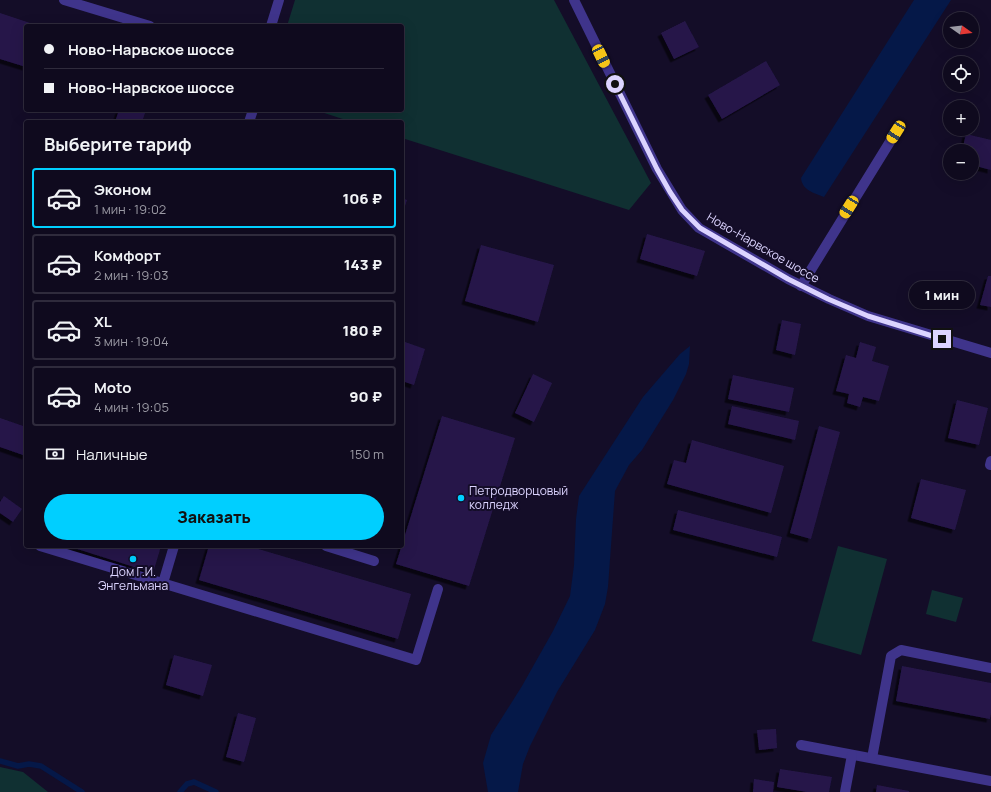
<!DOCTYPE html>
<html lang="ru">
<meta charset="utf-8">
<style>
body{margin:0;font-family:Manrope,sans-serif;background:#1d182b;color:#f1f3f6;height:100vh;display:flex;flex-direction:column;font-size:15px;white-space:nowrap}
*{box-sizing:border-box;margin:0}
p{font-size:13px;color:#9b9aa4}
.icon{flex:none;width:22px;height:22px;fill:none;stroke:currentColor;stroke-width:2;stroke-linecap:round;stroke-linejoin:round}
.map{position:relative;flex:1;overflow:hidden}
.drawer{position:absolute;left:24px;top:120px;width:380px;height:428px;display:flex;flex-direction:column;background:#0f0a1e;border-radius:4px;box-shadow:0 4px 16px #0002,0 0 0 1px #2f2b3c}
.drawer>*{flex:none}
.hud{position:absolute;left:24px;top:24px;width:380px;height:88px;border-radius:4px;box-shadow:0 4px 16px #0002,0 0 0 1px #2f2b3c;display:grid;align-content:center;height:88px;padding:0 20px;background:#0f0a1e}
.needle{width:26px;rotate:104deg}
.fabs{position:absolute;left:943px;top:12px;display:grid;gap:8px}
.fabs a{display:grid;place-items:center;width:36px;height:36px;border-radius:50%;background:#0f0a1e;box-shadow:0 4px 16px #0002,0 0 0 1px #2f2b3c;font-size:20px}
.end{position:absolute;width:18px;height:18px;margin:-9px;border:5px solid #dcd4ff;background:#111;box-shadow:0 0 0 2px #111}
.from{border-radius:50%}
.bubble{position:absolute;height:28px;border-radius:14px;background:#0f0a1e;box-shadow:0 4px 16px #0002,0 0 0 1px #2f2b3c;font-size:13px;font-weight:800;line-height:28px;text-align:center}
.car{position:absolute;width:12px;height:24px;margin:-12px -6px;border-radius:5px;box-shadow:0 0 3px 1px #0007;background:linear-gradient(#f5c518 24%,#345 0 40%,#f5c518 0 76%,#345 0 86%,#f5c518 0)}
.hud b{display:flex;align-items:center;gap:14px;height:38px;font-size:15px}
.hud b+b{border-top:1px solid #2f2b3c}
.hud i{width:10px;height:10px;background:#f1f3f6}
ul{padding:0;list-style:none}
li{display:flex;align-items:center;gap:12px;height:60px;margin:0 8px 6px;padding:0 12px;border:2px solid #2f2b3c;border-radius:4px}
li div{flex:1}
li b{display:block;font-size:15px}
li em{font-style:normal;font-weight:800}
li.current{border-color:#00cfff}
li>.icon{width:36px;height:36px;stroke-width:1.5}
h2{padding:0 20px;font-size:18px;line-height:48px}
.pay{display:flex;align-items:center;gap:10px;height:44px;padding:0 20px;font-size:15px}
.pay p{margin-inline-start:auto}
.cta{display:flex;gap:8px;margin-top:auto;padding:8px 20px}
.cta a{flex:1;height:46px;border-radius:24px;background:#00cfff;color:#111;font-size:16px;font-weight:800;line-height:46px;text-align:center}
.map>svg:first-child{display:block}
.green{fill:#103032}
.water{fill:#051848}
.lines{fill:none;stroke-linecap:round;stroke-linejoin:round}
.stream{stroke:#051848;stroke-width:5.5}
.building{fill:#26174a;filter:url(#shadow)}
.minor{stroke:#3f348b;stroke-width:10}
.route{stroke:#dcd4ff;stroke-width:5}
.poi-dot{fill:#00cfff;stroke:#140d28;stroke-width:1.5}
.labels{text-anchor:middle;stroke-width:4;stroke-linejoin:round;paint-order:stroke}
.street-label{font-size:12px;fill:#dcd4ff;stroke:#140d28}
.poi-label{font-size:12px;fill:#dcd4ff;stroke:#140d28;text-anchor:start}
</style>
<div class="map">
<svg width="991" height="792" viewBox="0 0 991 792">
<defs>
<filter id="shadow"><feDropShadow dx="-3.5" dy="3.5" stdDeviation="0" flood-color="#0009"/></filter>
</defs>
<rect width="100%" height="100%" fill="#140d28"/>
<g class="green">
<path d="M295,0H554L651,183L629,210L402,138V122H352L315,110H402V26H287Z"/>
<path d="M838,546L887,559L861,655L812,641Z"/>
<path d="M932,590L963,598L956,622L926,614Z"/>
<path d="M0,767L23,772L48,792H0Z"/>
</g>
<g class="water">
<path d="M914,0H951L824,197C814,193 802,190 801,178Z"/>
<path d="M690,346L689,364L686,374L673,400L642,450L629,465L615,491L608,587L605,604L595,630L557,692L530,746L523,764L518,792H488L483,763L491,735L522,686L553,631L570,596L574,565L576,519L579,496L643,397L680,354Z"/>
</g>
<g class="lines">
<g class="stream">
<path d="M0,761L18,766L29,764L41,766L82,792"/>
<path d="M180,792L187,784L194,782L216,792"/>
</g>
</g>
<g class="building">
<path d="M0,13L39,26H26V67L0,59Z"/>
<path d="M685,21L699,47L674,59L661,33Z"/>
<path d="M766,61L780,85L722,119L708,95Z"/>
<path d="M119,110H146L142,122H115Z"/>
<path d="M966,134L991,140V170L972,165V151H962Z"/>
<path d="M402,198L407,200L402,215Z"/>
<path d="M647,234L705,251L697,276L640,259Z"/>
<path d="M481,245L554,265L538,322L465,301Z"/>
<path d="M988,276H991V307L980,305Z"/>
<path d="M782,320L801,324L795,355L776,350Z"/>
<path d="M402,341L425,349L414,385L402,381Z"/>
<path d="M860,342L876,347L872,361L889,366L879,401L863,397L860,407L847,403L849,394L836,391L846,355L856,358Z"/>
<path d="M533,374L552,383L534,422L515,413Z"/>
<path d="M733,375L794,388L789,412L728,399Z"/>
<path d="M957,400L988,408L979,445L948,438Z"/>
<path d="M732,406L799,421L795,440L728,424Z"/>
<path d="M442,416L515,438L469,586L396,564Z"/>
<path d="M0,418L26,427V456L0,447Z"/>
<path d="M819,426L840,432L811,539L790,533Z"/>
<path d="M692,440L784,466L771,513L667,484L674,460L686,463Z"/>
<path d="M921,479L966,490L955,530L911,518Z"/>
<path d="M4,496L22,509L13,522L0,513V502Z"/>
<path d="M678,510L782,537L777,557L673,530Z"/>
<path d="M68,546H161L153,573Z"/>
<path d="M209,546H248L411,594L398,639L199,580Z"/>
<path d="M174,655L212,665L203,696L166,685Z"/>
<path d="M902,666L991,683V713L990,719L896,701Z"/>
<path d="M238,713L256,718L244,762L226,757Z"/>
<path d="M776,729L777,748L759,750L757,730Z"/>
<path d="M780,769L832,777L829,792H807L777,787Z"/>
<path d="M754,779L774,782L773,792H753Z"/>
<path d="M877,785L909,791V792H876Z"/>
</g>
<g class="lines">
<g class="minor">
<path d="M64,0L150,26"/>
<path d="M574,0L657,169L682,210L699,228L788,279L829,299L868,316L991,353"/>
<path d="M271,26L279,0"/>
<path d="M249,122L253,110"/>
<path d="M801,286L896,132"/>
<path d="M990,465L991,461"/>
<path d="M40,546L416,660L438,589"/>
<path d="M326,546L374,561"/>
<path d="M163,583L174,546"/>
<path d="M801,745L991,781"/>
<path d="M872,758L891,656L901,650L991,668"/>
<path d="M845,792L852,755"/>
</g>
</g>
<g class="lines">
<path class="route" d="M615,84L657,169L670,192L682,210L700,228L788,279L828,299L868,316L942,339"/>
</g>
<g class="poi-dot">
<circle cx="461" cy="498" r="4"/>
<circle cx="133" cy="559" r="4"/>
</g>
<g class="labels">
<g class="street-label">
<text transform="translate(763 248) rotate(30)" y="4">Ново-Нарвское шоссе</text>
</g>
<g class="poi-label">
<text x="469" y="495">Петродворцовый<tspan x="469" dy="14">колледж</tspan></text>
<text x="133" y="576" text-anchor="middle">Дом Г.И.<tspan x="133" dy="14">Энгельмана</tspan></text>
</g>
</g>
</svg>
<div class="fabs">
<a><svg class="needle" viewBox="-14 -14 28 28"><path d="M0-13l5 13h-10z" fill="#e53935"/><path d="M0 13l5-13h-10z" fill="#9b9aa4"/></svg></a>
<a><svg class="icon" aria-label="locate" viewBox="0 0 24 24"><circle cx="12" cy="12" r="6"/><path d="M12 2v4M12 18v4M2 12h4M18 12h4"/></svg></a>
<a>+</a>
<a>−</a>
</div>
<i class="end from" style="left:615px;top:84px"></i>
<i class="end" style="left:942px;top:339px"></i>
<div class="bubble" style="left:909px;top:281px;width:66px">1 мин</div>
<i class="car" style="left:601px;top:56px;rotate:154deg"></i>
<i class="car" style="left:896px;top:132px;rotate:212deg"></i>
<i class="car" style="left:849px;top:207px;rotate:212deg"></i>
<div class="hud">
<b><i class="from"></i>Ново-Нарвское шоссе</b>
<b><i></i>Ново-Нарвское шоссе</b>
</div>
<section class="drawer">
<h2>Выберите тариф</h2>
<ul>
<li class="current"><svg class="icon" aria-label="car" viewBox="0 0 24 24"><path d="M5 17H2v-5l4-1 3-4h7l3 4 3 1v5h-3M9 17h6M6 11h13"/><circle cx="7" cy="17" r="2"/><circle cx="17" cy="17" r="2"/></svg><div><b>Эконом</b><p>1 мин · 19:02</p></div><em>106 ₽</em></li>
<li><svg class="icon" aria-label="car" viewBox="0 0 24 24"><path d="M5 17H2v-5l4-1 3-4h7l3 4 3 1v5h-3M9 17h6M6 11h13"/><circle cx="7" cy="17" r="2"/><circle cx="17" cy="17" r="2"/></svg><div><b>Комфорт</b><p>2 мин · 19:03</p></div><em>143 ₽</em></li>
<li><svg class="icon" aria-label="car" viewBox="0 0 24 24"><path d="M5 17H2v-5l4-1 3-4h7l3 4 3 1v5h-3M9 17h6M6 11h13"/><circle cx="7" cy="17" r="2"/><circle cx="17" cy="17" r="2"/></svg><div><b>XL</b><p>3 мин · 19:04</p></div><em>180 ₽</em></li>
<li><svg class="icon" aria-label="car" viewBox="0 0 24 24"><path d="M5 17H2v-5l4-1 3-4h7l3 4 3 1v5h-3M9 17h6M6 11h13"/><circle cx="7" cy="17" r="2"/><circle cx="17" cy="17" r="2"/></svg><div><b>Moto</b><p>4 мин · 19:05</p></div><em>90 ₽</em></li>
</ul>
<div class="pay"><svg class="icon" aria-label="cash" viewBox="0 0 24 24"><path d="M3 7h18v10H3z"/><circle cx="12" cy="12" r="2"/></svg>Наличные<p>150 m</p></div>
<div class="cta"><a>Заказать</a></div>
</section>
</div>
